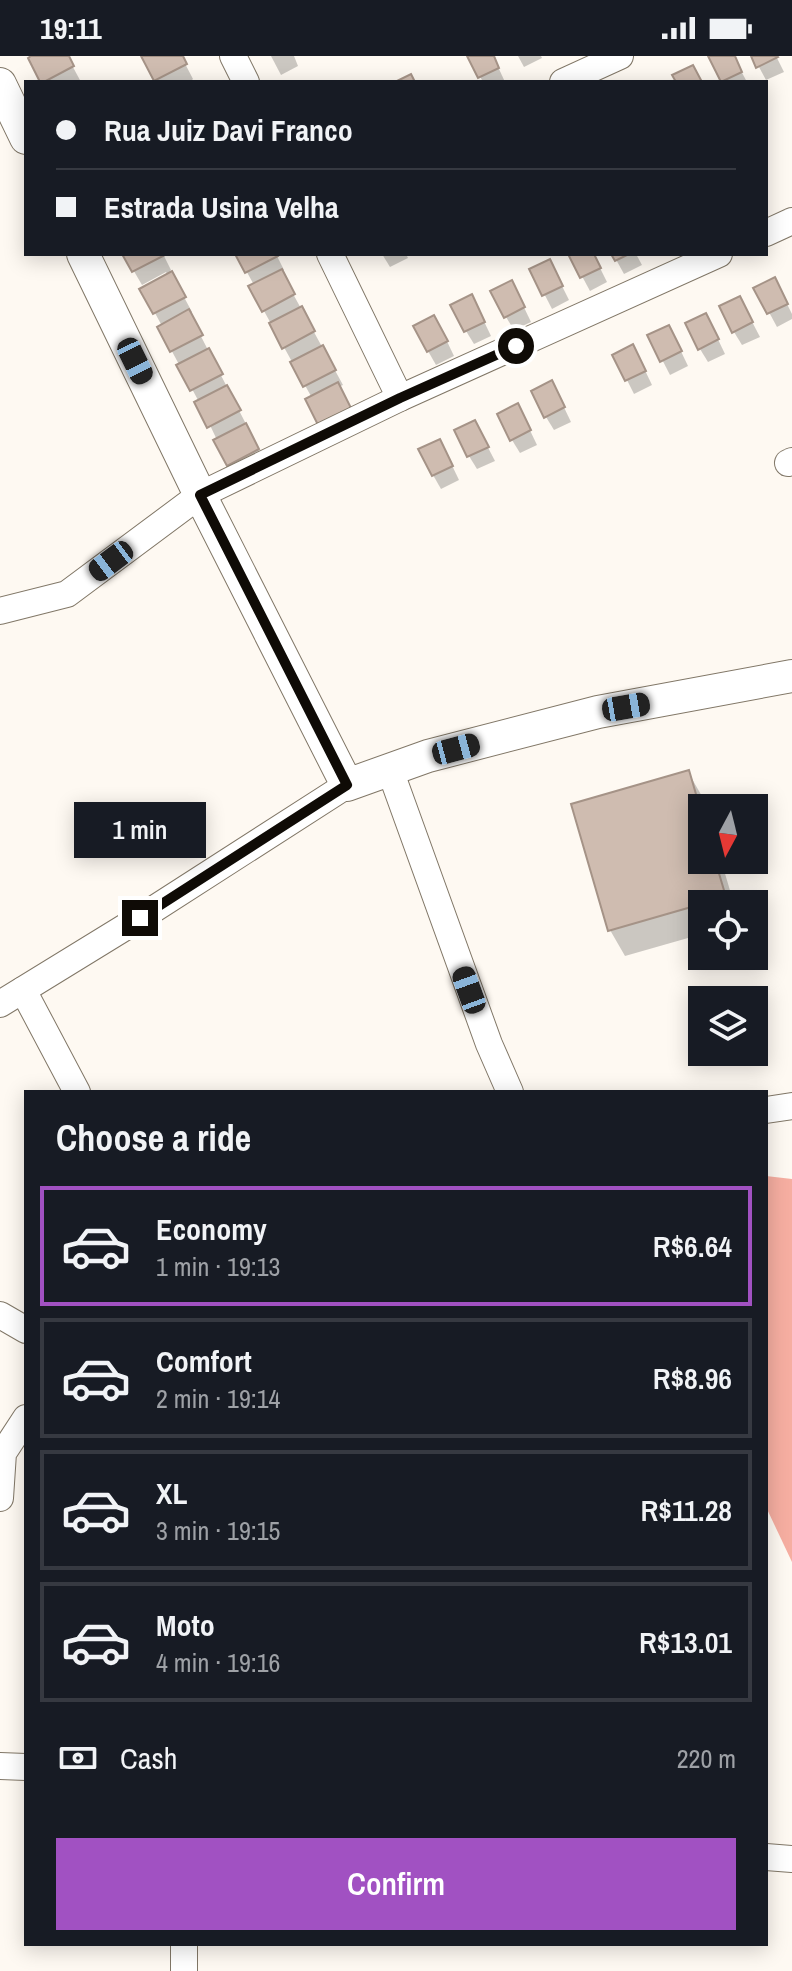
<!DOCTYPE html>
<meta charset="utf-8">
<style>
body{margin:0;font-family:"Archivo Narrow",sans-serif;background:#242831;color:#f1f3f6;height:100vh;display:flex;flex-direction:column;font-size:30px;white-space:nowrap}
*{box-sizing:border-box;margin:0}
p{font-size:26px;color:#9ea1a6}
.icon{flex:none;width:44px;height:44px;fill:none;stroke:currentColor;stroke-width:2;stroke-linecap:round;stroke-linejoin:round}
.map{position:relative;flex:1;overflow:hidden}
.panel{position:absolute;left:24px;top:1034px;width:744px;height:856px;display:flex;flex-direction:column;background:#171b24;border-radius:0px;box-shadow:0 4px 20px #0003}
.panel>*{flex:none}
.top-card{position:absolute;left:24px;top:24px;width:744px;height:176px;border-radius:0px;box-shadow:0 4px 20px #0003;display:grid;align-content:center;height:176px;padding:0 32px;background:#171b24}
.needle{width:52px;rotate:187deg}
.tools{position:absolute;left:688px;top:738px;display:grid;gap:16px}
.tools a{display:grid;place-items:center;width:80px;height:80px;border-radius:0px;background:#171b24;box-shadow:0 4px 20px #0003;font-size:40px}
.end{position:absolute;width:36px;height:36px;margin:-18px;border:10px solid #0f0b06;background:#fff;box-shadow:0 0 0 4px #fff}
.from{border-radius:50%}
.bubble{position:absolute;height:56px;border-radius:0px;background:#171b24;box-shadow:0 4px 20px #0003;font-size:26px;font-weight:600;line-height:56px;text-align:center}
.car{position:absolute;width:24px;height:48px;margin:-24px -12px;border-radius:10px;box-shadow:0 0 6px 2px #0007;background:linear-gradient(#222 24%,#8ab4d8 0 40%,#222 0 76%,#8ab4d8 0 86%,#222 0)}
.top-card b{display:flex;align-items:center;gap:28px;height:76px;font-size:30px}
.top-card b+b{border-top:2px solid #363941}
.top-card i{width:20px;height:20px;background:#f1f3f6}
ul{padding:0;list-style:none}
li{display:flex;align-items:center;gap:24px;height:120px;margin:0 16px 12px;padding:0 16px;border:4px solid #363941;border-radius:0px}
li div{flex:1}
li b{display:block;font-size:30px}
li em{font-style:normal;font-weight:600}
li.selected{border-color:#a151c2}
li>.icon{width:72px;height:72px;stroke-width:1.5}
h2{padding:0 32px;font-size:36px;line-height:96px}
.pay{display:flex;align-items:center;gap:20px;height:88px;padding:0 32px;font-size:30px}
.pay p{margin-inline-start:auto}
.action{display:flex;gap:16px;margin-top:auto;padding:16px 32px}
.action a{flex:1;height:92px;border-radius:0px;background:#a151c2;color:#fff;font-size:32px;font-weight:600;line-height:92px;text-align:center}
.status{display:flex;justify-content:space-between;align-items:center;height:56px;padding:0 40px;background:#171b24;direction:ltr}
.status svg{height:22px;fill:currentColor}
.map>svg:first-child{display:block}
.forest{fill:#f6aea1}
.shadow{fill:#0003}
.building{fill:#cfbcb0;stroke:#a59387;stroke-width:2}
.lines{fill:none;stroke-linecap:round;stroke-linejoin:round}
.minor-casing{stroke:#817767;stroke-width:28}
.tertiary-casing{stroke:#817767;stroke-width:34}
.minor{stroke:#fff;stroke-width:26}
.tertiary{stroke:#fff;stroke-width:32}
.route{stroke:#0f0b06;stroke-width:10}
</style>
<div class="status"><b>19:11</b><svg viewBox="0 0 49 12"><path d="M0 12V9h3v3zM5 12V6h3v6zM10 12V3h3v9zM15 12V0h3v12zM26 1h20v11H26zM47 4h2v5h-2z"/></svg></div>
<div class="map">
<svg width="792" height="1915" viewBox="0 0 792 1915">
<rect width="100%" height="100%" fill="#fef9f2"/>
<path class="forest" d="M766,1120L792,1123V1506L766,1451Z"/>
<g class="shadow">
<path d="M30,0H67L81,26H43Z"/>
<path d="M181,0L193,23L192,24L193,26H157L144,1Z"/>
<path d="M271,0H294L298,10L281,19Z"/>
<path d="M469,0H493L505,26H483Z"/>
<path d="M518,0H541L542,2L524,11Z"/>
<path d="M711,0H733L747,26H723Z"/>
<path d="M753,0H776L784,16L766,24Z"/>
<path d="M124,198H163L171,214L170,215L192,256L189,257L266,407L236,423L216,385L217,384L199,346L159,271L162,270L142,233L168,220L166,216L142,229Z"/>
<path d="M237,198H276L284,214L281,216L343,329L312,342L264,255L254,229Z"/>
<path d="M382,198H406L408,202L390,211Z"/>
<path d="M570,198H593L607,226L590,235Z"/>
<path d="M613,198H636L642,209L624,218Z"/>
<path d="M532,214L557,220L569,244L552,253Z"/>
<path d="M756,232L782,238L792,258V263L777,271Z"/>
<path d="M519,241L531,266L514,274L506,261Z"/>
<path d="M479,255L491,280L474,288L466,275Z"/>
<path d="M747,256L760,281L742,289L734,276Z"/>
<path d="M713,273L725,298L708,306L700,293Z"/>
<path d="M442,275L454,300L436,309L428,295Z"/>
<path d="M650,280L676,285L688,310L670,319Z"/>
<path d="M640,304L652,329L634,338L627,324Z"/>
<path d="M559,341L571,366L554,374L546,361Z"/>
<path d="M525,364L537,389L520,397L512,384Z"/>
<path d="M482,380L495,405L477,413L469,400Z"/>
<path d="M447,399L459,424L441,433L433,419Z"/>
<path d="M688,716L703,742L706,752H702V804H721L734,848H702V878L625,900L610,874Z"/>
</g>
<g class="building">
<path d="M31,0H69L74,10L44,26H40L28,2Z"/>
<path d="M141,0H183L187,8L154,25Z"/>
<path d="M467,0H494L499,12L478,22Z"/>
<path d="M708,0H735L742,16L721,26Z"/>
<path d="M751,0H777L778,1L756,12Z"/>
<path d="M693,9L702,26H676L672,19Z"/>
<path d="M411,18L415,26H395Z"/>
<path d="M122,198H164L165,199L132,216Z"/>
<path d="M235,198H277L278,200L245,217Z"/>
<path d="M568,198H594L601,212L580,222Z"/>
<path d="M611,198H629L615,205Z"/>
<path d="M550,203L563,230L542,240L529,213Z"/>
<path d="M282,213L295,238L262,256L248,230Z"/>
<path d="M172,215L186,241L153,258L139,233Z"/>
<path d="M775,221L788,248L767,258L753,232Z"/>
<path d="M512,224L525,251L504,262L490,235Z"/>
<path d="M472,238L485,266L464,276L450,249Z"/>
<path d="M740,240L753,266L732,277L719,250Z"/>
<path d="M302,250L315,275L282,293L269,267Z"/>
<path d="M189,253L203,279L170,296L157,271Z"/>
<path d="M706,257L719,283L698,294L685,267Z"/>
<path d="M434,259L448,285L427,296L413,270Z"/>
<path d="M669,269L682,295L660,306L647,279Z"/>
<path d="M633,288L646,315L625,325L612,299Z"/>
<path d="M323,289L336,314L303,331L290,306Z"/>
<path d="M209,292L223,318L190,335L176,309Z"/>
<path d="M552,324L565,351L544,362L531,335Z"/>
<path d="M338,326L351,352L318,369L305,343Z"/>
<path d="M227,329L241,354L207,372L194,346Z"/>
<path d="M518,347L531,374L510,385L497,358Z"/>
<path d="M475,364L489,391L467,401L454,374Z"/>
<path d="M246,367L259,393L227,410L213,384Z"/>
<path d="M440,383L453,410L432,420L418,393Z"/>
<path d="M689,714L702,759V804H715L726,841L608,875L571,748Z"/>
</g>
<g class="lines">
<defs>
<g id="minor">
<path d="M233,0L246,26"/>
<path d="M563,26L620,0"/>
<path d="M766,177L792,165"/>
<path d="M330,198L400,342"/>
<path d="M788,407L792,405"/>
<path d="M0,555L67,538L200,439L400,342L719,198"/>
<path d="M390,714L489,988L510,1036"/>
<path d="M23,934L77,1036"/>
<path d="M0,948L140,862L347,729"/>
<path d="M766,1054L792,1050"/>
<path d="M0,1259L26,1274"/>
<path d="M0,1442L3,1397L26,1362"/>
<path d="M0,1710L26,1711"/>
<path d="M766,1801L792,1803"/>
<path d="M184,1915V1888"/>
</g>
<g id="tertiary">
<path d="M0,28L26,82"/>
<path d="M83,198L200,439L347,729L428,700L598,656L792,620"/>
</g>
</defs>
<use href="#minor" class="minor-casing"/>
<use href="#tertiary" class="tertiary-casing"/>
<use href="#minor" class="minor"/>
<use href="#tertiary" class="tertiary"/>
</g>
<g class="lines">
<path class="route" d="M140,862L347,729L200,439L400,342L516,290"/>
</g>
</svg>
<div class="tools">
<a><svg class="needle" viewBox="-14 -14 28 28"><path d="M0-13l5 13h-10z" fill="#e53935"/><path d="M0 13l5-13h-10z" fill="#9ea1a6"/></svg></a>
<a><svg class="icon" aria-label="locate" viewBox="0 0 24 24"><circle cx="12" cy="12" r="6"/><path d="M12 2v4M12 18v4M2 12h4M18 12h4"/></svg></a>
<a><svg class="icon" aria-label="layers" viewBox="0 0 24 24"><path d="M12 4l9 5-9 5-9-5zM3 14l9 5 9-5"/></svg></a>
</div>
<i class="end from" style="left:516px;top:290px"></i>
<i class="end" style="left:140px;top:862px"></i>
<div class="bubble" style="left:74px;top:746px;width:132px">1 min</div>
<i class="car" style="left:135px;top:305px;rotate:154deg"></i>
<i class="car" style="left:111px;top:505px;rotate:233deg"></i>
<i class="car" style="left:626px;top:651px;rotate:80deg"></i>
<i class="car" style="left:456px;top:693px;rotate:75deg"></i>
<i class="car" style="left:469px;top:934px;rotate:340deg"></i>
<div class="top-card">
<b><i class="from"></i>Rua Juiz Davi Franco</b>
<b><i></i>Estrada Usina Velha</b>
</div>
<section class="panel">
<h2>Choose a ride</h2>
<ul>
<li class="selected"><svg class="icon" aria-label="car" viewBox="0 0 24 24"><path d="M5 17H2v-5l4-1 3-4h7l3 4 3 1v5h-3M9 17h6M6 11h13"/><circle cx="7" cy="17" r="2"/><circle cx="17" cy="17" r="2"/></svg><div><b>Economy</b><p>1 min · 19:13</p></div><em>R$6.64</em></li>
<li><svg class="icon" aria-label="car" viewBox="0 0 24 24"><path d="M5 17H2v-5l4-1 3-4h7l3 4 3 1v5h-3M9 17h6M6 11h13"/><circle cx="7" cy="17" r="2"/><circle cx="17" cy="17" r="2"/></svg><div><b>Comfort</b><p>2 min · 19:14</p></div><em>R$8.96</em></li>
<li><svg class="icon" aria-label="car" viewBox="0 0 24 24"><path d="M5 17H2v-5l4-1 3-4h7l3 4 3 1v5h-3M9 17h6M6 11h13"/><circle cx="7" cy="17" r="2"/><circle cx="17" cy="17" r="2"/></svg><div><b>XL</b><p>3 min · 19:15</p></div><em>R$11.28</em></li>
<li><svg class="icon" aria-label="car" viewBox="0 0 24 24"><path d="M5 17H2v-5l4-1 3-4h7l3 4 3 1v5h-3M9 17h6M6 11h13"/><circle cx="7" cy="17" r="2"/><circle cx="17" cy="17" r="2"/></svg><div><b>Moto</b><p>4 min · 19:16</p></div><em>R$13.01</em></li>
</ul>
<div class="pay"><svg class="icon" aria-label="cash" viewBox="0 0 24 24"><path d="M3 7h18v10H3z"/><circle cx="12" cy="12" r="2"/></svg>Cash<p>220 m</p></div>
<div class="action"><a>Confirm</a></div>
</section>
</div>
